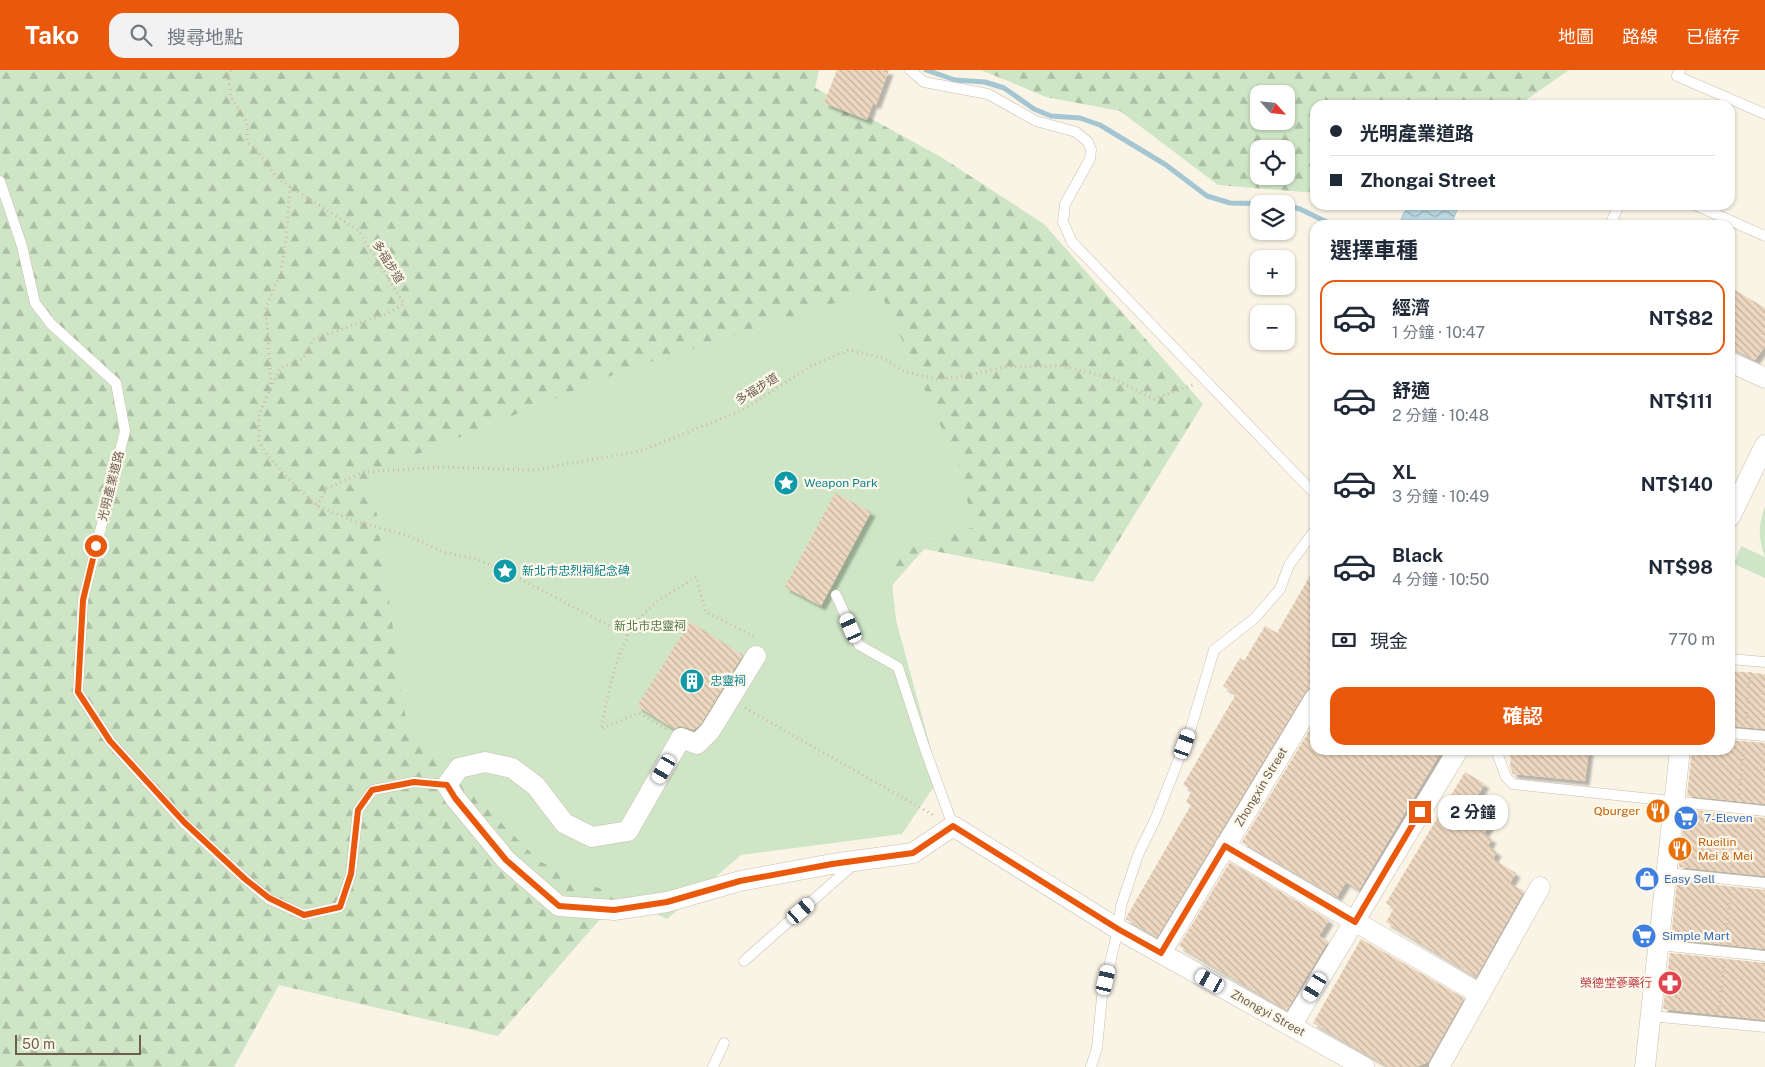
<!DOCTYPE html>
<html lang="zh-TW">
<meta charset="utf-8">
<style>
body{margin:0;font-family:"Public Sans","Noto Sans TC",sans-serif;background:#f2f2f3;color:#1f2937;height:100vh;display:flex;flex-direction:column;font-size:19px;white-space:nowrap}
*{box-sizing:border-box;margin:0}
p{font-size:16px;color:#747a83}
.icon{flex:none;width:28px;height:28px;fill:none;stroke:currentColor;stroke-width:2;stroke-linecap:round;stroke-linejoin:round}
.map{position:relative;flex:1;overflow:hidden}
.drawer{position:absolute;left:1310px;top:150px;width:425px;height:535px;display:flex;flex-direction:column;background:#fff;border-radius:15px;box-shadow:0 1px 4px #0004}
.drawer>*{flex:none}
.banner{position:absolute;left:1310px;top:30px;width:425px;height:110px;border-radius:15px;box-shadow:0 1px 4px #0004;display:grid;align-content:center;height:110px;padding:0 20px;background:#fff}
.needle{width:32px;rotate:117deg}
.controls{position:absolute;left:1250px;top:15px;display:grid;gap:10px}
.controls a{display:grid;place-items:center;width:45px;height:45px;border-radius:10px;background:#fff;box-shadow:0 1px 4px #0004;font-size:25px}
.scale{position:absolute;left:15px;bottom:12px;width:126px;box-sizing:border-box;padding-left:5px;border:2px solid #705e4d;border-top:0;font-size:14px;line-height:18px;white-space:nowrap;color:#705e4d;-webkit-text-stroke:4px #fdf8ec;paint-order:stroke}
.end{position:absolute;width:22px;height:22px;margin:-11px;border:6px solid #ea580c;background:#fff;box-shadow:0 0 0 2px #fff}
.from{border-radius:50%}
.bubble{position:absolute;height:35px;border-radius:15px;background:#fff;box-shadow:0 1px 4px #0004;font-size:16px;font-weight:700;line-height:35px;text-align:center}
.car{position:absolute;width:15px;height:30px;margin:-15px -8px;border-radius:6px;box-shadow:0 0 4px 1px #0007;background:linear-gradient(#fff 24%,#345 0 40%,#fff 0 76%,#345 0 86%,#fff 0)}
.banner b{display:flex;align-items:center;gap:18px;height:48px;font-size:19px}
.banner b+b{border-top:1px solid #e0e1e3}
.banner i{width:12px;height:12px;background:#1f2937}
ul{padding:0;list-style:none}
li{display:flex;align-items:center;gap:15px;height:75px;margin:0 10px 8px;padding:0 10px;border:2px solid transparent;border-radius:15px}
li div{flex:1}
li b{display:block;font-size:19px}
li em{font-style:normal;font-weight:700}
li.selected{border-color:#ea580c}
li>.icon{width:45px;height:45px;stroke-width:1.5}
h2{padding:0 20px;font-size:22px;line-height:60px}
.pay{display:flex;align-items:center;gap:12px;height:55px;padding:0 20px;font-size:19px}
.pay p{margin-inline-start:auto}
.button{display:flex;gap:10px;margin-top:auto;padding:10px 20px}
.button a{flex:1;height:58px;border-radius:15px;background:#ea580c;color:#fff;font-size:20px;font-weight:700;line-height:58px;text-align:center}
header{display:flex;align-items:center;gap:30px;box-sizing:border-box;height:70px;padding:0 25px;background:#ea580c;color:#fff}
header strong{font-size:24px}
nav{display:flex;gap:28px;margin-inline-start:auto;font-size:18px}
.search{width:350px;height:45px;background:#f2f2f3;display:flex;align-items:center;gap:12px;box-sizing:border-box;padding:0 18px;border-radius:15px;color:#747a83;font-size:19px}
.map>svg:first-child{display:block}
.forest{fill:url(#forest-firs);fill-rule:evenodd}
.park{fill:#cfe6c6}
.water{fill:url(#water-waves);stroke:#a4c6d2}
.lines{fill:none;stroke-linecap:round;stroke-linejoin:round}
.stream{stroke:#a4c6d2;stroke-width:5}
.building{fill:url(#building-back-hatch);filter:url(#shadow)}
.service-casing{stroke:#cabdad;stroke-width:11}
.minor-casing{stroke:#cabdad;stroke-width:21}
.path{stroke:#d1baa4;stroke-width:3;stroke-dasharray:1 4;stroke-linecap:butt}
.service{stroke:#fff;stroke-width:10}
.minor{stroke:#fff;stroke-width:20}
.route{stroke:#ea580c;stroke-width:6}
.labels{text-anchor:middle;stroke-width:4.5;stroke-linejoin:round;paint-order:stroke}
.street-label{font-size:12px;fill:#705e4d;stroke:#fdf8ec}
.culture-label{font-size:12px;fill:#0d838f;stroke:#fdf8ec;text-anchor:start}
.park-label{font-size:12px;fill:#537a49;stroke:#fdf8ec}
.food-label{font-size:12px;fill:#c56008;stroke:#fdf8ec;text-anchor:end}
.shop-label{font-size:12px;fill:#366cbe;stroke:#fdf8ec;text-anchor:start}
.health-label{font-size:12px;fill:#be3a42;stroke:#fdf8ec;text-anchor:end}
</style>
<header>
<strong>Tako</strong>
<div class="search"><svg class="icon" aria-label="search" viewBox="0 0 24 24"><circle cx="10" cy="10" r="6"/><path d="M15 15l6 6"/></svg>搜尋地點</div>
<nav><a>地圖</a><a>路線</a><a>已儲存</a></nav>
</header>
<div class="map">
<svg width="1765" height="997" viewBox="0 0 1765 997">
<defs>
<pattern id="forest-firs" width="22" height="20" patternUnits="userSpaceOnUse" patternTransform="scale(1.25)"><rect width="22" height="20" fill="#cfe6c6"/><path d="M5 1l3.5 6h-7zM16 11l3.5 6h-7z" fill="#acbea3"/></pattern>
<pattern id="water-waves" width="16" height="10" patternUnits="userSpaceOnUse" patternTransform="scale(1.25)"><rect width="16" height="10" fill="#bcd8e1"/><path d="M0 5q4-4 8 0t8 0" fill="none" stroke="#9db2b9"/></pattern>
<pattern id="building-back-hatch" width="6" height="6" patternUnits="userSpaceOnUse" patternTransform="scale(1.25)"><rect width="6" height="6" fill="#edd7c0"/><path d="M-1 5l2 2M0 0l6 6M5-1l2 2" fill="none" stroke="#c4b29e"/></pattern>
<filter id="shadow"><feDropShadow dx="4.5" dy="4.5" stdDeviation="1" flood-color="#0004"/></filter>
</defs>
<rect width="100%" height="100%" fill="#faf4e6"/>
<g class="forest">
<path d="M0,0H819L815,18L941,87L1044,154L1203,334L1093,512L924,479L498,966L279,915L234,997H0Z"/>
<path d="M981,0H1569L1519,35H1315V123L1218,115L1120,41L1046,27ZM1259,24H1286V51H1259ZM1259,79H1286V106H1259Z"/>
</g>
<g class="park">
<path d="M879,219L958,394L974,457L889,484L896,550L939,709L902,764L741,785L667,849L539,791L407,658L371,403L625,300Z"/>
<path d="M1765,436V508L1734,494L1741,476L1765,487C1758,467 1758,456 1765,436Z"/>
</g>
<path class="water" d="M1413,135H1459L1451,155H1399L1404,142Z"/>
<g class="lines">
<g class="stream">
<path d="M926,0L955,10L985,12L1004,18L1034,39L1051,46L1080,48L1100,55L1166,95L1207,126L1230,133L1278,134"/>
<path d="M1286,135L1300,139L1333,155"/>
</g>
</g>
<g class="building">
<path d="M837,0H889L876,35L873,33L867,50L824,33Z"/>
<path d="M1730,217L1765,238V276L1755,290L1730,277Z"/>
<path d="M835,423L871,442L821,536L785,517Z"/>
<path d="M1315,497V616L1309,618L1305,622L1157,867L1126,849L1127,846L1191,735L1186,732L1192,720L1183,715L1236,624L1223,616L1240,588L1244,591L1265,556L1277,563Z"/>
<path d="M690,552L743,585L701,654L694,660L680,656L674,659L637,636Z"/>
<path d="M1730,601L1765,604V659L1730,656Z"/>
<path d="M1315,651V680H1442L1359,820L1346,812L1337,827L1242,772Z"/>
<path d="M1730,670L1765,673V734L1687,726L1692,680H1730Z"/>
<path d="M1511,680H1589L1585,711L1513,704L1510,697Z"/>
<path d="M1465,702L1485,714L1477,726L1489,732L1481,746L1491,752L1484,764L1492,769L1488,776L1497,782L1493,789L1516,803L1510,813L1524,821L1476,907L1386,852L1394,838L1386,833Z"/>
<path d="M1685,739L1765,748V806L1679,797Z"/>
<path d="M1230,792L1329,850L1319,866L1328,871L1287,940L1179,876Z"/>
<path d="M1677,811L1765,820V879L1671,869Z"/>
<path d="M1361,869L1464,928L1428,992L1416,997H1389L1313,953Z"/>
<path d="M1670,883L1765,893V950L1663,939Z"/>
</g>
<g class="lines">
<defs>
<g id="service">
<path d="M910,0L924,12L988,24L1036,51L1076,62L1088,72L1091,80L1090,89L1065,134L1063,152L1072,172L1315,424"/>
<path d="M1680,0L1677,6L1765,44"/>
<path d="M0,111L22,176L35,233L51,254L116,313L125,361L83,530L78,622L110,671L184,753L245,809L269,829L304,845L340,837L351,804L358,740L373,720L414,712L447,715"/>
<path d="M1695,135L1765,166"/>
<path d="M1610,155L1619,135"/>
<path d="M836,525L859,575L898,597L925,679L953,756"/>
<path d="M1730,589L1765,592"/>
<path d="M1730,663L1765,666"/>
<path d="M1496,680L1506,707L1513,714L1765,741"/>
<path d="M1667,803L1765,813"/>
<path d="M1659,875L1765,886"/>
<path d="M744,891L854,794"/>
<path d="M1651,946L1765,957"/>
<path d="M713,997L724,973"/>
<path d="M1091,997L1097,978L1102,927L1118,859L1121,836L1138,785L1155,750L1191,658L1214,580L1255,548L1280,519L1289,495L1315,460"/>
</g>
<g id="minor">
<path d="M1730,292L1765,308"/>
<path d="M1730,447L1765,375"/>
<path d="M756,586L710,661L697,674L681,668L628,761L592,767L564,753L536,716L512,698L485,692L459,698L447,715L455,728L506,790L559,836L614,840L667,832L740,811L832,794L913,783L953,756L1118,859L1364,997"/>
<path d="M1225,776L1480,924"/>
<path d="M1161,883L1315,628"/>
<path d="M1291,956L1458,680"/>
<path d="M1439,997L1540,817"/>
<path d="M1645,997L1680,680"/>
</g>
</defs>
<use href="#service" class="service-casing"/>
<use href="#minor" class="minor-casing"/>
<g class="path">
<path d="M231,0L228,4L231,27L247,52V72L256,79L277,108L359,161L404,234L386,244L313,269L303,289L280,298L259,344V371L267,385L290,410L317,436L354,451L406,465L446,483L474,488L505,501L627,565"/>
<path d="M271,314L266,238L281,202L286,170L290,117"/>
<path d="M317,436L327,418L364,402L442,397L534,400L640,381L741,341L811,296L849,280L883,288L905,302L937,309L959,307L1005,297L1061,296L1112,308L1154,329L1193,315"/>
<path d="M745,638L935,746"/>
<path d="M1746,653L1750,602"/>
<path d="M666,659L639,643L601,659C610,617 617,566 651,537C664,525 681,517 696,507L706,542L757,568"/>
<path d="M1739,725L1744,676"/>
<path d="M1732,797L1737,751"/>
<path d="M1726,869L1730,821"/>
<path d="M1719,942L1724,893"/>
</g>
<use href="#service" class="service"/>
<use href="#minor" class="minor"/>
</g>
<g class="lines">
<path class="route" d="M96,476L83,530L78,622L110,671L184,752L245,809L269,828L304,845L340,837L351,804L358,740L372,720L414,712L447,715L455,728L506,790L559,836L614,840L667,832L740,811L832,794L913,783L953,756L1118,859L1161,883L1225,776L1355,852L1420,742"/>
</g>
<defs>
<symbol id="sight-disc" viewBox="-11 -11 22 22"><circle r="9.5" fill="#0f9aa8" stroke="#fdf8ec"/><path d="M0-6L1.8-2.2L6-1.7L2.9 1.2L3.7 5.4L0 3.3L-3.7 5.4L-2.9 1.2L-6-1.7L-1.8-2.2Z" fill="#fff"/></symbol>
<symbol id="building-disc" viewBox="-11 -11 22 22"><circle r="9.5" fill="#0f9aa8" stroke="#fdf8ec"/><path d="M-4-6H4V6H1V3H-1V6H-4ZM-2.5-4.3h1.7v1.8h-1.7ZM.8-4.3h1.7v1.8H.8ZM-2.5-1h1.7V.8h-1.7ZM.8-1h1.7V.8H.8Z" fill="#fff"/></symbol>
<symbol id="restaurant-disc" viewBox="-11 -11 22 22"><circle r="9.5" fill="#e8710a" stroke="#fdf8ec"/><path d="M-5-6h1v4h1v-4h1v4h1v-4h1v5L-1.5 .5V6h-2V.5L-5-1ZM5-6V6H3V1.5H1.5Q1.5-4 5-6Z" fill="#fff"/></symbol>
<symbol id="supermarket-disc" viewBox="-11 -11 22 22"><circle r="9.5" fill="#3f7fe0" stroke="#fdf8ec"/><path d="M-6-5.5h2.5l.6 2H6L4.5 2H-2.5L-4.4-4H-6ZM-1.5 3.2a1.3 1.3 0 1 0 .1 0ZM3 3.2a1.3 1.3 0 1 0 .1 0Z" fill="#fff"/></symbol>
<symbol id="shop-disc" viewBox="-11 -11 22 22"><circle r="9.5" fill="#3f7fe0" stroke="#fdf8ec"/><path d="M-5-2.5h2.3a2.7 3.5 0 0 1 5.4 0H5L5.5 6h-11ZM-1.5-2.5h3a1.5 2.3 0 0 0-3 0Z" fill="#fff"/></symbol>
<symbol id="pharmacy-disc" viewBox="-11 -11 22 22"><circle r="9.5" fill="#e0444e" stroke="#fdf8ec"/><path d="M-2-6h4v4h4v4h-4v4h-4v-4h-4v-4h4Z" fill="#fff"/></symbol>
</defs>
<g fill-rule="evenodd">
<use href="#sight-disc" x="772" y="399" width="28" height="28"/>
<use href="#sight-disc" x="491" y="487" width="28" height="28"/>
<use href="#building-disc" x="678" y="597" width="28" height="28"/>
<use href="#restaurant-disc" x="1644" y="727" width="28" height="28"/>
<use href="#supermarket-disc" x="1672" y="734" width="28" height="28"/>
<use href="#restaurant-disc" x="1666" y="765" width="28" height="28"/>
<use href="#shop-disc" x="1633" y="795" width="28" height="28"/>
<use href="#supermarket-disc" x="1630" y="852" width="28" height="28"/>
<use href="#pharmacy-disc" x="1656" y="899" width="28" height="28"/>
</g>
<g class="labels">
<g class="street-label">
<text transform="translate(388 192) rotate(58)" y="4">多福步道</text>
<text transform="translate(757 319) rotate(-32)" y="4">多福步道</text>
<text transform="translate(111 416) rotate(-76)" y="4">光明產業道路</text>
<text transform="translate(1261 717) rotate(-59)" y="4">Zhongxin Street</text>
<text transform="translate(1268 943) rotate(29)" y="4">Zhongyi Street</text>
</g>
<g class="culture-label">
<text x="804" y="417">Weapon Park</text>
<text x="522" y="505">新北市忠烈祠紀念碑</text>
<text x="710" y="615">忠靈祠</text>
</g>
<g class="park-label">
<text x="650" y="560">新北市忠靈祠</text>
</g>
<g class="food-label">
<text x="1640" y="745">Qburger</text>
<text x="1698" y="776" text-anchor="start">Rueilin<tspan x="1698" dy="14">Mei &amp; Mei</tspan></text>
</g>
<g class="shop-label">
<text x="1704" y="752">7-Eleven</text>
<text x="1664" y="813">Easy Sell</text>
<text x="1662" y="870">Simple Mart</text>
</g>
<g class="health-label">
<text x="1652" y="917">榮德堂蔘藥行</text>
</g>
</g>
</svg>
<div class="controls">
<a><svg class="needle" viewBox="-14 -14 28 28"><path d="M0-13l5 13h-10z" fill="#e53935"/><path d="M0 13l5-13h-10z" fill="#747a83"/></svg></a>
<a><svg class="icon" aria-label="locate" viewBox="0 0 24 24"><circle cx="12" cy="12" r="6"/><path d="M12 2v4M12 18v4M2 12h4M18 12h4"/></svg></a>
<a><svg class="icon" aria-label="layers" viewBox="0 0 24 24"><path d="M12 4l9 5-9 5-9-5zM3 14l9 5 9-5"/></svg></a>
<a>+</a>
<a>−</a>
</div>
<div class="scale">50 m</div>
<i class="end from" style="left:96px;top:476px"></i>
<i class="end" style="left:1420px;top:742px"></i>
<div class="bubble" style="left:1438px;top:725px;width:70px">2 分鐘</div>
<i class="car" style="left:851px;top:558px;rotate:336deg"></i>
<i class="car" style="left:1185px;top:674px;rotate:20deg"></i>
<i class="car" style="left:664px;top:699px;rotate:210deg"></i>
<i class="car" style="left:801px;top:841px;rotate:49deg"></i>
<i class="car" style="left:1106px;top:910px;rotate:13deg"></i>
<i class="car" style="left:1210px;top:911px;rotate:299deg"></i>
<i class="car" style="left:1315px;top:917px;rotate:211deg"></i>
<div class="banner">
<b><i class="from"></i>光明產業道路</b>
<b><i></i>Zhongai Street</b>
</div>
<section class="drawer">
<h2>選擇車種</h2>
<ul>
<li class="selected"><svg class="icon" aria-label="car" viewBox="0 0 24 24"><path d="M5 17H2v-5l4-1 3-4h7l3 4 3 1v5h-3M9 17h6M6 11h13"/><circle cx="7" cy="17" r="2"/><circle cx="17" cy="17" r="2"/></svg><div><b>經濟</b><p>1 分鐘 · 10:47</p></div><em>NT$82</em></li>
<li><svg class="icon" aria-label="car" viewBox="0 0 24 24"><path d="M5 17H2v-5l4-1 3-4h7l3 4 3 1v5h-3M9 17h6M6 11h13"/><circle cx="7" cy="17" r="2"/><circle cx="17" cy="17" r="2"/></svg><div><b>舒適</b><p>2 分鐘 · 10:48</p></div><em>NT$111</em></li>
<li><svg class="icon" aria-label="car" viewBox="0 0 24 24"><path d="M5 17H2v-5l4-1 3-4h7l3 4 3 1v5h-3M9 17h6M6 11h13"/><circle cx="7" cy="17" r="2"/><circle cx="17" cy="17" r="2"/></svg><div><b>XL</b><p>3 分鐘 · 10:49</p></div><em>NT$140</em></li>
<li><svg class="icon" aria-label="car" viewBox="0 0 24 24"><path d="M5 17H2v-5l4-1 3-4h7l3 4 3 1v5h-3M9 17h6M6 11h13"/><circle cx="7" cy="17" r="2"/><circle cx="17" cy="17" r="2"/></svg><div><b>Black</b><p>4 分鐘 · 10:50</p></div><em>NT$98</em></li>
</ul>
<div class="pay"><svg class="icon" aria-label="cash" viewBox="0 0 24 24"><path d="M3 7h18v10H3z"/><circle cx="12" cy="12" r="2"/></svg>現金<p>770 m</p></div>
<div class="button"><a>確認</a></div>
</section>
</div>
